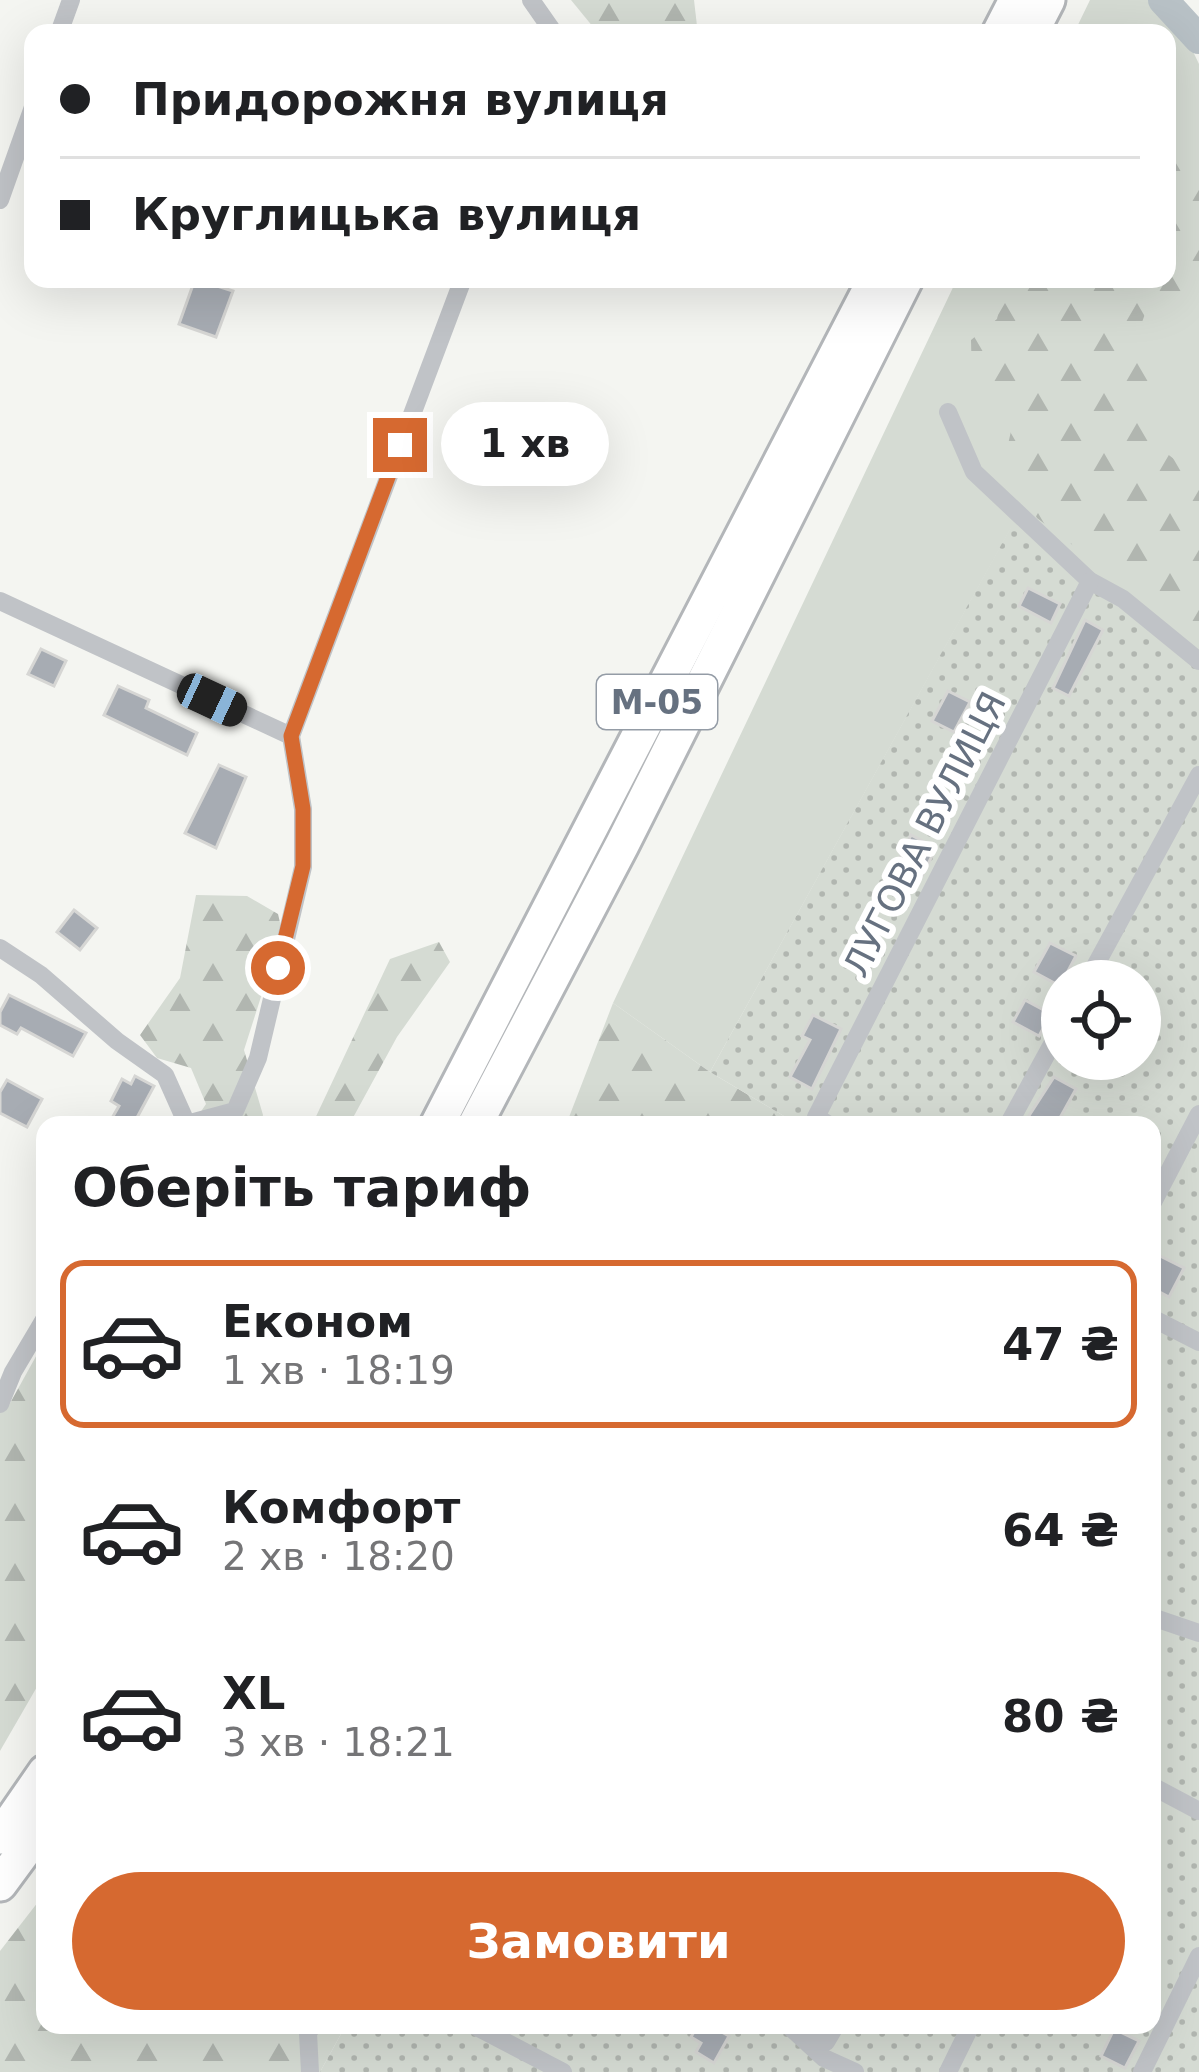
<!DOCTYPE html>
<html lang="uk">
<meta charset="utf-8">
<style>
body{margin:0;font-family:"DejaVu Sans",sans-serif;background:#f2f2f2;color:#202124;height:100vh;display:flex;flex-direction:column;font-size:45px;white-space:nowrap}
*{box-sizing:border-box;margin:0}
p{font-size:39px;color:#757577}
.icon{flex:none;width:66px;height:66px;fill:none;stroke:currentColor;stroke-width:2;stroke-linecap:round;stroke-linejoin:round}
.map{position:relative;flex:1;overflow:hidden}
.sheet{position:absolute;left:36px;top:1116px;width:1125px;height:918px;display:flex;flex-direction:column;background:#fff;border-radius:24px;box-shadow:0 12px 48px #0002}
.sheet>*{flex:none}
.banner{position:absolute;left:24px;top:24px;width:1152px;height:264px;border-radius:24px;box-shadow:0 12px 48px #0002;display:grid;align-content:center;height:264px;padding:0 36px;background:#fff}
.buttons{position:absolute;left:1041px;top:960px;display:grid;gap:24px}
.buttons a{display:grid;place-items:center;width:120px;height:120px;border-radius:50%;background:#fff;box-shadow:0 12px 48px #0002;font-size:60px}
.end{position:absolute;width:54px;height:54px;margin:-27px;border:15px solid #d66930;background:#fff;box-shadow:0 0 0 6px #fff}
.from{border-radius:50%}
.bubble{position:absolute;height:84px;border-radius:42px;background:#fff;box-shadow:0 12px 48px #0002;font-size:39px;font-weight:700;line-height:84px;text-align:center}
.car{position:absolute;width:36px;height:72px;margin:-36px -18px;border-radius:15px;box-shadow:0 0 9px 3px #0007;background:linear-gradient(#222 24%,#8ab4d8 0 40%,#222 0 76%,#8ab4d8 0 86%,#222 0)}
.banner b{display:flex;align-items:center;gap:42px;height:114px;font-size:45px}
.banner b+b{border-top:3px solid #e0e0e0}
.banner i{width:30px;height:30px;background:#202124}
ul{padding:0;list-style:none}
li{display:flex;align-items:center;gap:36px;height:168px;margin:0 24px 18px;padding:0 12px;border:6px solid transparent;border-radius:24px}
li div{flex:1}
li b{display:block;font-size:45px}
li em{font-style:normal;font-weight:700}
li.selected{border-color:#d66930}
li>.icon{width:108px;height:108px;stroke-width:1.5}
h2{padding:0 36px;font-size:54px;line-height:144px}
.action{display:flex;gap:24px;margin-top:auto;padding:24px 36px}
.action a{flex:1;height:138px;border-radius:72px;background:#d66930;color:#fff;font-size:48px;font-weight:700;line-height:138px;text-align:center}
.map>svg:first-child{display:block}
.grass{fill:#d5dbd3}
.forest{fill:url(#forest-firs)}
.garden{fill:url(#garden-dots);fill-rule:evenodd}
.lines{fill:none;stroke-linecap:round;stroke-linejoin:round}
.river{stroke:#b8c1c6;stroke-width:30}
.building{fill:#a7acb3;stroke:#d6d6d4;stroke-width:3}
.highway-casing{stroke:#b3b6b9;stroke-width:39}
.street{stroke:#c0c3c7;stroke-width:18}
.highway{stroke:#fff;stroke-width:33}
.route{stroke:#d66930;stroke-width:15}
.labels{text-anchor:middle;stroke-width:12;stroke-linejoin:round;paint-order:stroke}
.shield{fill:#fff;stroke:#949ca6;stroke-width:3}
.shield-label{font-size:33px;font-weight:bold;fill:#667180}
.street-label{font-size:36px;fill:#667180;stroke:#fff}
</style>
<div class="map">
<svg width="1199" height="2072" viewBox="0 0 1199 2072">
<defs>
<pattern id="forest-firs" width="22" height="20" patternUnits="userSpaceOnUse" patternTransform="scale(3)"><rect width="22" height="20" fill="#d5dbd3"/><path d="M5 1l3.5 6h-7zM16 11l3.5 6h-7z" fill="#b1b6b0"/></pattern>
<pattern id="garden-dots" width="8" height="8" patternUnits="userSpaceOnUse" patternTransform="scale(3)"><rect width="8" height="8" fill="#d5dbd3"/><path d="M2 2h.1M6 6h.1" fill="none" stroke="#b1b6b0" stroke-width="1.8" stroke-linecap="round"/></pattern>
</defs>
<rect width="100%" height="100%" fill="#f4f5f1"/>
<path class="grass" d="M1090,0H1168L1199,64V661L1011,528L710,1072L613,1003L957,279H1167V33H1074Z"/>
<g class="forest">
<path d="M571,0H694L697,26L678,33H598Z"/>
<path d="M1167,124L1199,151V299L1151,297L1135,342L1167,386L1149,440L1199,478V641L1037,518L1004,462L1014,418L1006,392L972,383L971,340L997,319L1006,279H1167Z"/>
<path d="M196,895L247,896L278,914L282,931L244,1050L263,1115L261,1125H192L206,1104L191,1068L157,1058L140,1035L180,978Z"/>
<path d="M439,942L450,962L397,1037L349,1125H312L390,959Z"/>
<path d="M613,1003L710,1072L799,1125H566Z"/>
<path d="M45,1340V1673L0,1751V1406L9,1405Z"/>
<path d="M45,1893V2025H346L320,2072H0V1951Z"/>
</g>
<path class="garden" d="M1011,527L1199,661V2072H320L346,2025H788L825,2042L836,2025H1152V1125H799L710,1072ZM1062,981H1140V1059H1062Z"/>
<g class="lines">
<path class="river" d="M1163,0L1199,39"/>
</g>
<g class="building">
<path d="M195,279L233,291L216,337L179,324Z"/>
<path d="M1028,588L1060,604L1051,623L1019,606Z"/>
<path d="M1085,620L1103,630L1069,696L1053,688Z"/>
<path d="M41,649L66,661L54,686L28,674Z"/>
<path d="M118,686L149,700L146,708L197,733L187,755L104,715Z"/>
<path d="M948,691L970,702L954,732L932,721Z"/>
<path d="M952,750L973,760L959,789L938,779Z"/>
<path d="M219,765L246,777L216,848L185,833Z"/>
<path d="M911,835L936,848L922,876L897,863Z"/>
<path d="M74,910L97,928L80,950L57,932Z"/>
<path d="M1050,943L1076,956L1060,986L1034,972Z"/>
<path d="M9,995L86,1033L73,1056L21,1028L17,1034L0,1025V1012Z"/>
<path d="M1025,1000L1051,1014L1039,1036L1013,1022Z"/>
<path d="M813,1015L841,1029L812,1089L790,1077L810,1040L802,1036Z"/>
<path d="M135,1076L154,1086L133,1125H108L119,1106L111,1101L122,1079L131,1084Z"/>
<path d="M1054,1077L1076,1089L1056,1125H1023Z"/>
<path d="M7,1080L42,1099L27,1127L0,1113V1092Z"/>
<path d="M1160,1256L1184,1268L1169,1297L1152,1288V1273Z"/>
<path d="M698,2025H709L729,2036L714,2063L696,2052L701,2043L691,2037Z"/>
<path d="M1114,2029L1139,2041L1125,2068L1101,2056Z"/>
</g>
<g class="lines">
<defs>
<g id="highway">
<path d="M999,33L1016,0"/>
<path d="M1031,33L1048,0"/>
<path d="M437,1125L875,279"/>
<path d="M475,1125L622,845L906,279"/>
<path d="M0,1837L45,1772"/>
<path d="M0,1884L45,1823"/>
</g>
</defs>
<use href="#highway" class="highway-casing"/>
<g class="street">
<path d="M531,0L554,33"/>
<path d="M59,33L71,0"/>
<path d="M0,200L33,107"/>
<path d="M948,412L974,472L1090,581L1123,599L1199,661"/>
<path d="M0,601L291,736"/>
<path d="M0,948L41,975L117,1041L165,1075L186,1122"/>
<path d="M1087,981L1199,775"/>
<path d="M183,1125L235,1111L258,1058L303,867V809L291,736L463,279"/>
<path d="M829,1125L816,1117L1090,581"/>
<path d="M1008,1125L1062,1026"/>
<path d="M1152,1204L1199,1114"/>
<path d="M1152,1318L1199,1342"/>
<path d="M0,1404L13,1372L45,1318"/>
<path d="M1152,1617L1199,1633"/>
<path d="M1152,1786L1199,1811"/>
<path d="M473,2025L563,2072"/>
<path d="M788,2025L824,2058L855,2072"/>
<path d="M806,2033L826,2042L836,2025"/>
<path d="M310,2072L308,2033L313,2025"/>
<path d="M948,2072L971,2025"/>
<path d="M1142,2072L1199,1956"/>
</g>
<use href="#highway" class="highway"/>
</g>
<g class="lines">
<path class="route" d="M278,968L303,866V809L291,736L400,445"/>
</g>
<g class="labels">
<rect class="shield" x="597" y="675" width="120" height="54" rx="9"/>
<g class="shield-label">
<text x="657" y="714">М-05</text>
</g>
<g class="street-label">
<text transform="translate(924 834) rotate(-63)" y="13">ЛУГОВА ВУЛИЦЯ</text>
</g>
</g>
</svg>
<div class="buttons">
<a><svg class="icon" aria-label="locate" viewBox="0 0 24 24"><circle cx="12" cy="12" r="6"/><path d="M12 2v4M12 18v4M2 12h4M18 12h4"/></svg></a>
</div>
<i class="end from" style="left:278px;top:968px"></i>
<i class="end" style="left:400px;top:445px"></i>
<div class="bubble" style="left:441px;top:402px;width:168px">1 хв</div>
<i class="car" style="left:212px;top:700px;rotate:115deg"></i>
<div class="banner">
<b><i class="from"></i>Придорожня вулиця</b>
<b><i></i>Круглицька вулиця</b>
</div>
<section class="sheet">
<h2>Оберіть тариф</h2>
<ul>
<li class="selected"><svg class="icon" aria-label="car" viewBox="0 0 24 24"><path d="M5 17H2v-5l4-1 3-4h7l3 4 3 1v5h-3M9 17h6M6 11h13"/><circle cx="7" cy="17" r="2"/><circle cx="17" cy="17" r="2"/></svg><div><b>Економ</b><p>1 хв · 18:19</p></div><em>47 ₴</em></li>
<li><svg class="icon" aria-label="car" viewBox="0 0 24 24"><path d="M5 17H2v-5l4-1 3-4h7l3 4 3 1v5h-3M9 17h6M6 11h13"/><circle cx="7" cy="17" r="2"/><circle cx="17" cy="17" r="2"/></svg><div><b>Комфорт</b><p>2 хв · 18:20</p></div><em>64 ₴</em></li>
<li><svg class="icon" aria-label="car" viewBox="0 0 24 24"><path d="M5 17H2v-5l4-1 3-4h7l3 4 3 1v5h-3M9 17h6M6 11h13"/><circle cx="7" cy="17" r="2"/><circle cx="17" cy="17" r="2"/></svg><div><b>XL</b><p>3 хв · 18:21</p></div><em>80 ₴</em></li>
</ul>
<div class="action"><a>Замовити</a></div>
</section>
</div>
